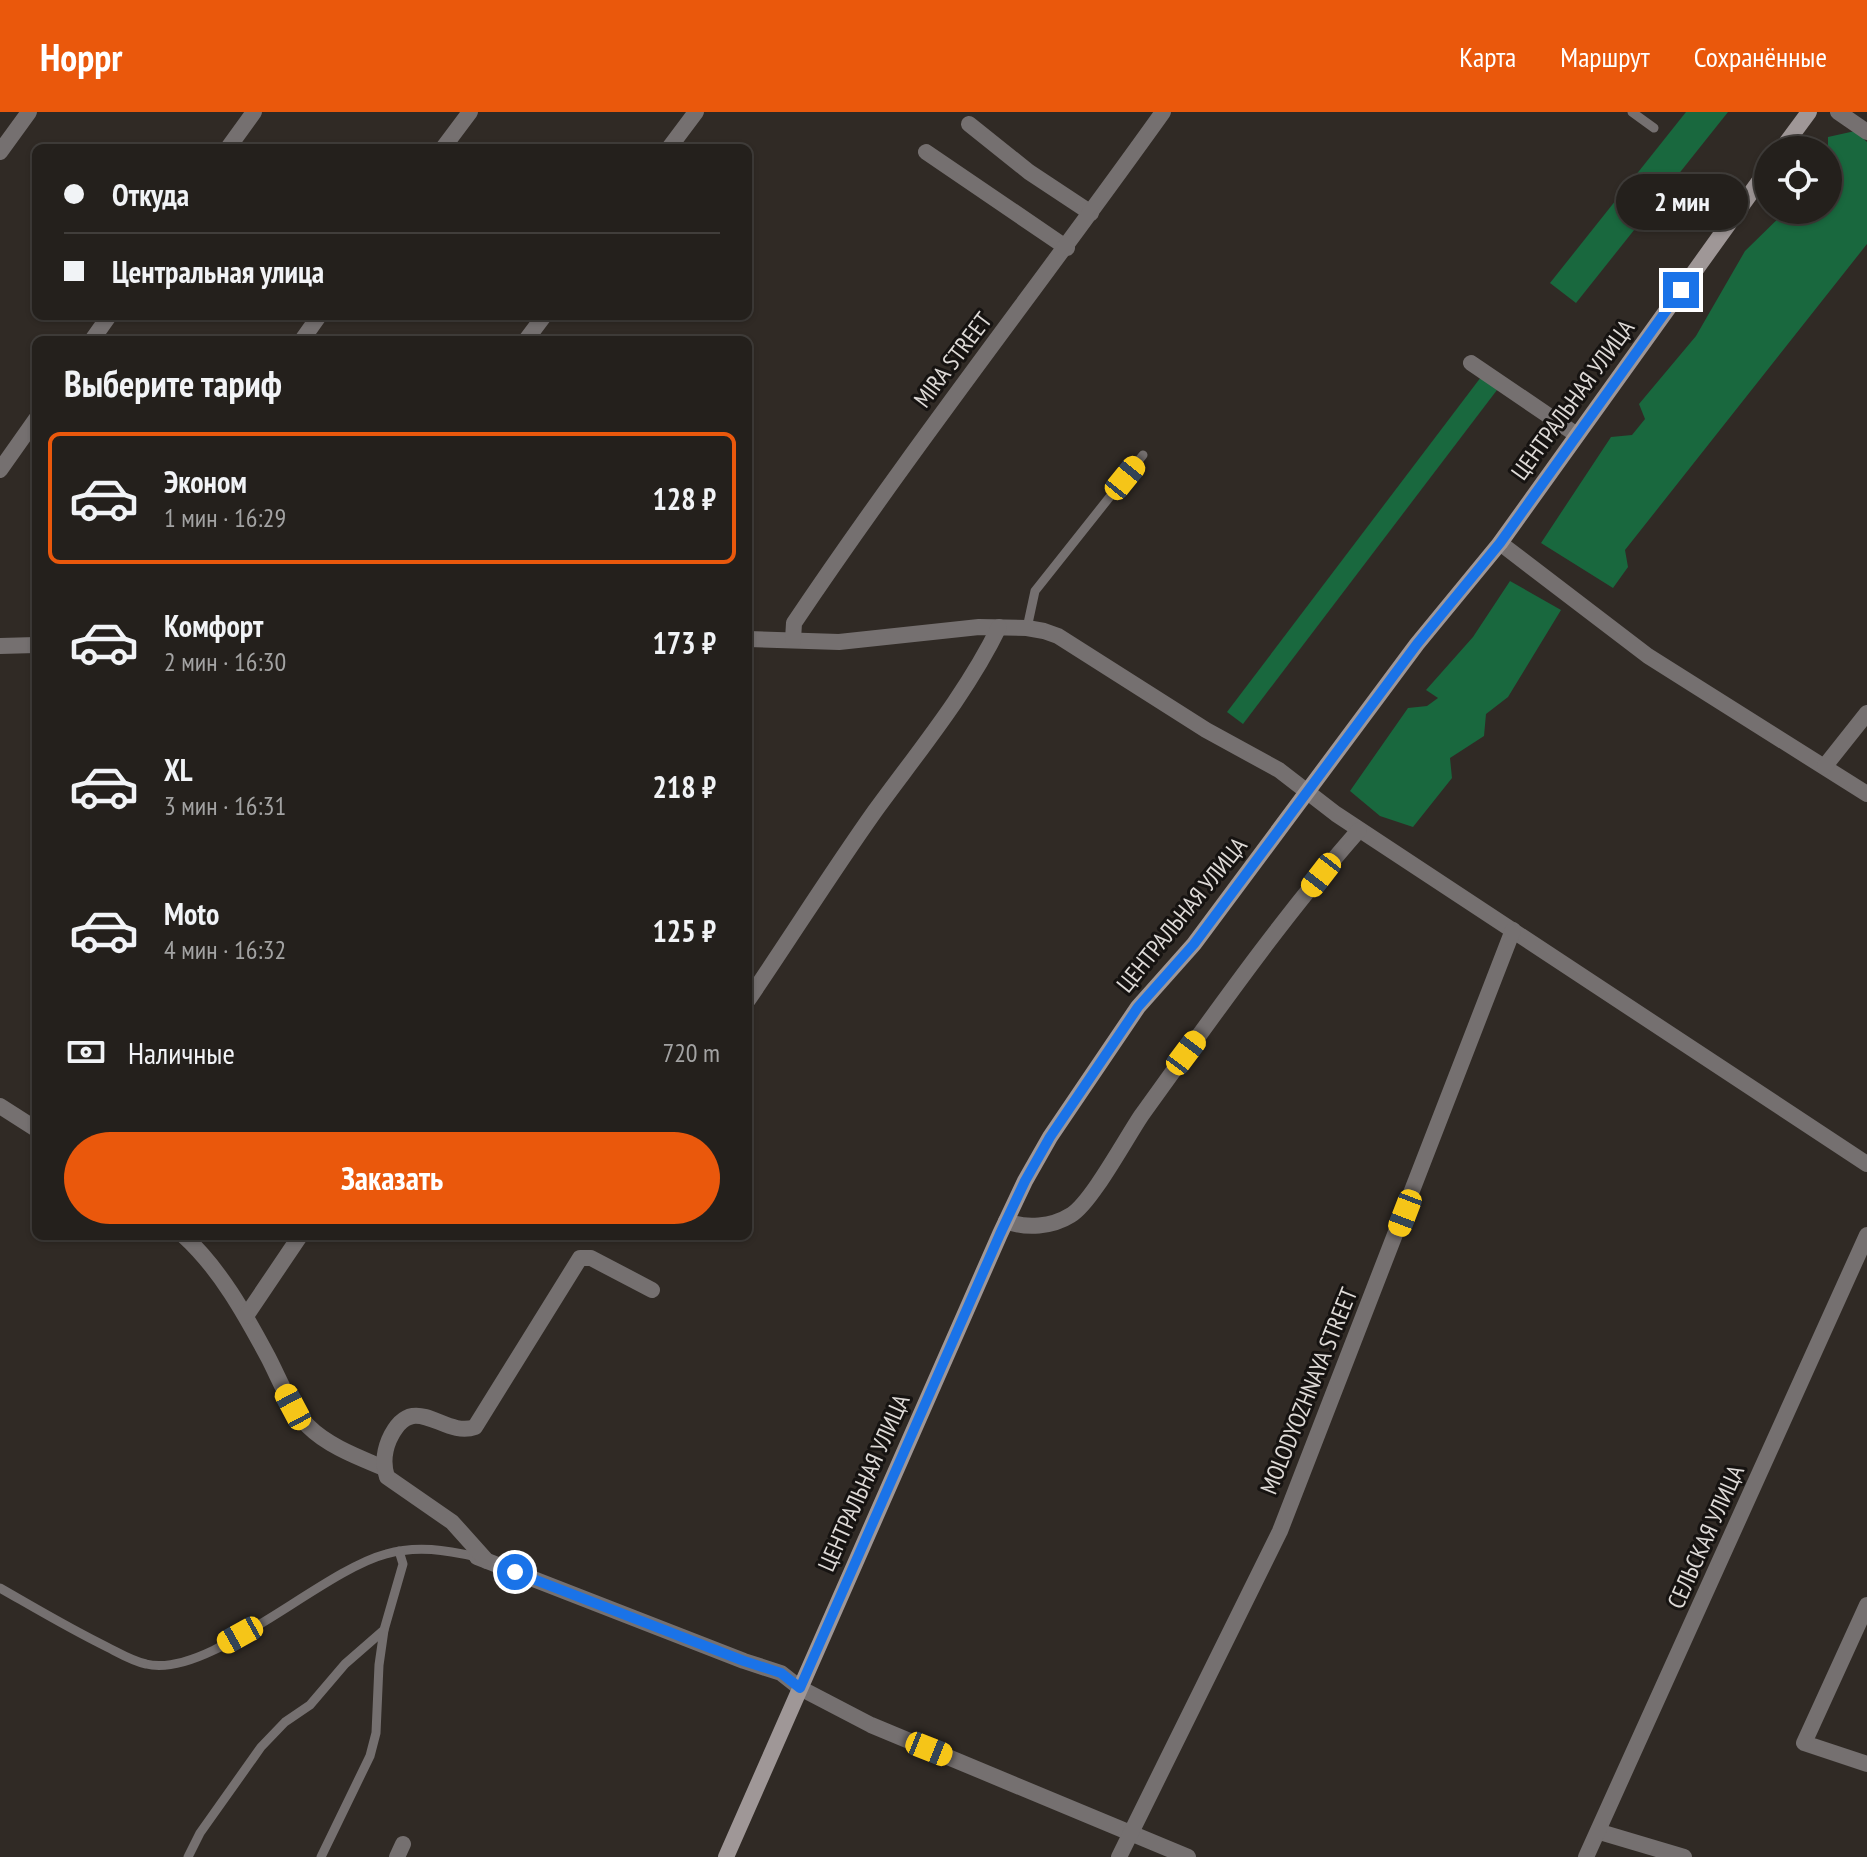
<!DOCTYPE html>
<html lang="ru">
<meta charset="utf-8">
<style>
body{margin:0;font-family:"PT Sans Narrow",sans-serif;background:#302d29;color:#f1f3f6;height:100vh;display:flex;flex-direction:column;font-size:30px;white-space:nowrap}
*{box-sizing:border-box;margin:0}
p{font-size:26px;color:#a3a3a3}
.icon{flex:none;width:44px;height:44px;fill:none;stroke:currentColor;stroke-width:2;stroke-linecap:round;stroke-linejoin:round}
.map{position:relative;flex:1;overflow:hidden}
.drawer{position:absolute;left:32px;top:224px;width:720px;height:904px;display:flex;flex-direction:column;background:#24201c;border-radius:12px;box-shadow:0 2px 6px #0004,0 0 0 2px #413e3b}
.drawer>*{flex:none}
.hud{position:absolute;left:32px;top:32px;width:720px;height:176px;border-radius:12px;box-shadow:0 2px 6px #0004,0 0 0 2px #413e3b;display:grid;align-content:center;height:176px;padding:0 32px;background:#24201c}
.buttons{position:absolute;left:1754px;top:24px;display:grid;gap:16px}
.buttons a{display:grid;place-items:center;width:88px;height:88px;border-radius:50%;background:#24201c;box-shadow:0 2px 6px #0004,0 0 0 2px #413e3b;font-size:40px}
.end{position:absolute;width:36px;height:36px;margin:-18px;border:10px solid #1a73e8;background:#fff;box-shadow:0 0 0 4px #fff}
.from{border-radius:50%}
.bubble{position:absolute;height:56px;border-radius:28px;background:#24201c;box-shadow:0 2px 6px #0004,0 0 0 2px #413e3b;font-size:26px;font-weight:800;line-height:56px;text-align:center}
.car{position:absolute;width:24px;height:48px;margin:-24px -12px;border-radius:10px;box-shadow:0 0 6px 2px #0007;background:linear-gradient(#f5c518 24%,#345 0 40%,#f5c518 0 76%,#345 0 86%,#f5c518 0)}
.hud b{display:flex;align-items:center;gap:28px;height:76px;font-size:30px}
.hud b+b{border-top:2px solid #413e3b}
.hud i{width:20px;height:20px;background:#f1f3f6}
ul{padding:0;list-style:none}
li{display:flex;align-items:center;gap:24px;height:132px;margin:0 16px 12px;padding:0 16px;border:4px solid transparent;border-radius:12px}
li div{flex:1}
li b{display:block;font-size:30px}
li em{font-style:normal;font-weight:800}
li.on{border-color:#ea580c}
li>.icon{width:72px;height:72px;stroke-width:1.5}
h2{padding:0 32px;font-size:36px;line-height:96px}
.pay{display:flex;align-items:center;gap:20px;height:88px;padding:0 32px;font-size:30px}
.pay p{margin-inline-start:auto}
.cta{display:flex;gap:16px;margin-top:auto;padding:16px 32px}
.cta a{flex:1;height:92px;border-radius:48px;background:#ea580c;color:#fff;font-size:32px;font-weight:800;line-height:92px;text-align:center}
header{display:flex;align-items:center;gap:48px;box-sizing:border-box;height:112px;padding:0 40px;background:#ea580c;color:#fff}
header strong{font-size:38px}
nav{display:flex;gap:44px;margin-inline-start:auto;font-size:28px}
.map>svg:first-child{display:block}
.forest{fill:#19683e}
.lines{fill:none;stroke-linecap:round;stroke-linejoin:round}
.lane{stroke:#757070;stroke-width:9}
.street{stroke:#757070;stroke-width:16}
.secondary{stroke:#9f9797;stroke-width:16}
.route{stroke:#1a73e8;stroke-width:10}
.labels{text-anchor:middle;stroke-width:6;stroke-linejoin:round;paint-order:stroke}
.street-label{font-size:24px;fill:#dedad7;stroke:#161311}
</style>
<header>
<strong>Hoppr</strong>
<nav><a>Карта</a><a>Маршрут</a><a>Сохранённые</a></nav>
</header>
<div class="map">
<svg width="1867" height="1745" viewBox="0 0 1867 1745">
<rect width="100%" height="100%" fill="#302a25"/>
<g class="forest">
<path d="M1686,0H1728L1576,191L1550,171Z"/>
<path d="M1855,19L1867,30V132L1625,438L1628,455L1613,476L1541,431L1611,325L1632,323L1645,307L1639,292L1696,224L1745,139L1787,98H1828V25Z"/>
<path d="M1481,265L1497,278L1243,612L1227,600Z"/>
<path d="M1510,469L1561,498L1508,585L1486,602L1484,624L1450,646L1452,666L1413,715L1380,704L1350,679L1408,596L1427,594L1438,586L1426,578L1473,525Z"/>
</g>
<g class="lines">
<g class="lane">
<path d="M1632,0L1654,16"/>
<path d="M1027,516L1035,479L1143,343"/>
<path d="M0,1476C35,1496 70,1517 107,1535C119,1541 132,1549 146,1552C208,1568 321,1459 386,1442C417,1433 446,1438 477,1445"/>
<path d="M188,1745L200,1721L261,1635L285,1610L310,1593L345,1552L384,1518"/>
<path d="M321,1745L370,1644L376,1621L379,1553L384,1518L403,1452L399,1439"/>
</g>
<g class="street">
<path d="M1838,0L1867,20"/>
<path d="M969,12L1029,60L1091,101"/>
<path d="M228,36L254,0"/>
<path d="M443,36L470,0"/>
<path d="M669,36L696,0"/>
<path d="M0,40L29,0"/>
<path d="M926,40L1067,136"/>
<path d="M92,228L109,204"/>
<path d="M302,228L319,204"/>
<path d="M526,228L544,204"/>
<path d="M1471,251L1577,323"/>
<path d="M0,358L36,307"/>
<path d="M1500,431L1648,544L1867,682"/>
<path d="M748,527L839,530L979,515L1027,516L1044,519L1058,524L1206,618L1279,658L1336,702L1867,1052"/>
<path d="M793,528L794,511C911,337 1041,171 1163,0"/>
<path d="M0,534L36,533"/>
<path d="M1825,654L1867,601"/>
<path d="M748,888C791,825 831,761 875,699C918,640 967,581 999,515"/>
<path d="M0,994L36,1017"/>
<path d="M1006,1109C1026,1117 1052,1115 1071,1103C1091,1091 1125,1028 1141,1004C1211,907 1280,808 1359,718"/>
<path d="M184,1124C220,1157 245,1202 268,1245C280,1268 290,1296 308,1314C328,1334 358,1345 384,1356"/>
<path d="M246,1204L300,1124"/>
<path d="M477,1445L744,1549L781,1561L800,1576L871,1613L1188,1745"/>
<path d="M487,1449L452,1410L387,1365C383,1353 384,1340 389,1328C413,1275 443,1327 475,1315L580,1146H591L652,1178"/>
<path d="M1867,1493L1804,1631L1867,1652"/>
<path d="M1600,1720L1684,1745"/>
<path d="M397,1745L403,1732"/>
<path d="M1119,1745L1280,1419L1513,818"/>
<path d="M1586,1745L1867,1123"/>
</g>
<g class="secondary">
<path d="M1781,38L1809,0"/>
<path d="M726,1745L1000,1122L1025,1069L1050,1025L1138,895L1194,832L1417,532L1500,431L1768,57"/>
</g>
</g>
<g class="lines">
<path class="route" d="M515,1460L744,1549L781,1561L800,1576L1000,1122L1025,1069L1050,1025L1138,895L1194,832L1417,532L1500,431L1681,178"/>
</g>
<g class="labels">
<g class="street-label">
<text transform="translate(953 248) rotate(-53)" y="8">MIRA STREET</text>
<text transform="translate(1573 288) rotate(-54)" y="8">ЦЕНТРАЛЬНАЯ УЛИЦА</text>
<text transform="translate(1182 803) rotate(-51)" y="8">ЦЕНТРАЛЬНАЯ УЛИЦА</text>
<text transform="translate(1309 1279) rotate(-68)" y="8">MOLODYOZHNAYA STREET</text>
<text transform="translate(864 1371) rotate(-66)" y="8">ЦЕНТРАЛЬНАЯ УЛИЦА</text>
<text transform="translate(1706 1425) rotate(-66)" y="8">СЕЛЬСКАЯ УЛИЦА</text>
</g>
</g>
</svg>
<div class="buttons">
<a><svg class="icon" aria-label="locate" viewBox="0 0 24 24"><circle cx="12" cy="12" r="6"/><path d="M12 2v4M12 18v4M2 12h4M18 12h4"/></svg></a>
</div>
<i class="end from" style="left:515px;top:1460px"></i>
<i class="end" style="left:1681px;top:178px"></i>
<div class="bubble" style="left:1616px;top:62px;width:132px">2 мин</div>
<i class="car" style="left:1125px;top:366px;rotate:39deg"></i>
<i class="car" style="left:1321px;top:763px;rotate:218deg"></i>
<i class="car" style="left:1186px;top:941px;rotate:37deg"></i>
<i class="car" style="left:1405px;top:1101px;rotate:201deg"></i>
<i class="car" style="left:293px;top:1295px;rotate:332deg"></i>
<i class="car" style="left:240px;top:1523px;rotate:241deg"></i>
<i class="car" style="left:929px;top:1637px;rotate:112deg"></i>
<div class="hud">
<b><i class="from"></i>Откуда</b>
<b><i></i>Центральная улица</b>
</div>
<section class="drawer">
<h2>Выберите тариф</h2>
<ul>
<li class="on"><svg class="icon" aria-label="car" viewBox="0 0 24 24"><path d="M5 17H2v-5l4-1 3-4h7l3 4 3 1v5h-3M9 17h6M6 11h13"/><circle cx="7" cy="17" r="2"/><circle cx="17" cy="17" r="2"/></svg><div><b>Эконом</b><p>1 мин · 16:29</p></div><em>128 ₽</em></li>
<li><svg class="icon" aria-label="car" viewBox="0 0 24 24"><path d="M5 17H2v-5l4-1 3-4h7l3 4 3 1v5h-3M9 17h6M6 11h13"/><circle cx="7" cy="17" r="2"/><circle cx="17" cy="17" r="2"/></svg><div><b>Комфорт</b><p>2 мин · 16:30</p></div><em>173 ₽</em></li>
<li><svg class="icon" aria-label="car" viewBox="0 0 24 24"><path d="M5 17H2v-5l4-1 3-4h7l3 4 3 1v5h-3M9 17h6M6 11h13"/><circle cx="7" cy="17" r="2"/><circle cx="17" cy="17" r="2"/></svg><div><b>XL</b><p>3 мин · 16:31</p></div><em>218 ₽</em></li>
<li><svg class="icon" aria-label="car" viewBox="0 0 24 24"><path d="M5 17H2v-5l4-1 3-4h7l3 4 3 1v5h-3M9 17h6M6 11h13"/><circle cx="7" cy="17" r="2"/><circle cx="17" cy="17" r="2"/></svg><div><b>Moto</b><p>4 мин · 16:32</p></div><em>125 ₽</em></li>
</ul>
<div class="pay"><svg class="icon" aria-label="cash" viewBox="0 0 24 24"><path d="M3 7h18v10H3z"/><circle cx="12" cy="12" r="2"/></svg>Наличные<p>720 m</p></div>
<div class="cta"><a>Заказать</a></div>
</section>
</div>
